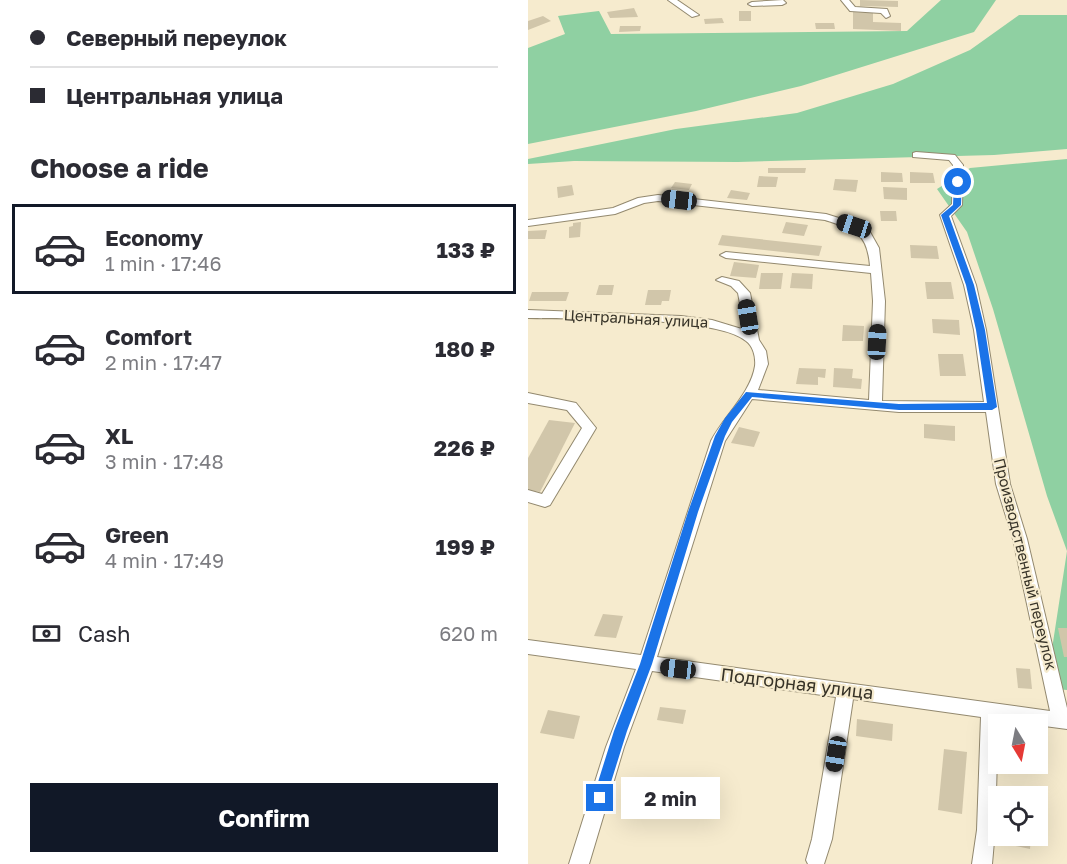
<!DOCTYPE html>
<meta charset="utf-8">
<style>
body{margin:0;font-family:"Golos Text",sans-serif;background:#f2f2f3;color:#2b2b33;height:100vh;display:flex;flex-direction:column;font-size:22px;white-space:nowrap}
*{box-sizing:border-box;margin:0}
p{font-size:20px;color:#7c7c81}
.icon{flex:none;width:33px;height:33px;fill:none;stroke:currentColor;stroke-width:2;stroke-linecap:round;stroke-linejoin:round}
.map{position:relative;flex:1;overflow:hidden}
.panel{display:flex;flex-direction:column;background:#fff;width:528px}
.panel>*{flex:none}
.guide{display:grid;align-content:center;height:132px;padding:0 30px;background:#fff}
.needle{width:39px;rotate:170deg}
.fabs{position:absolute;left:460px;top:714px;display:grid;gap:12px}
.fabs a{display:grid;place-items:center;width:60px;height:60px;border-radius:0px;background:#fff;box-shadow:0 6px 24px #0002;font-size:30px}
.end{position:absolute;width:27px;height:27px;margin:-14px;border:8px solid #1a73e8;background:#fff;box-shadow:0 0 0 3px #fff}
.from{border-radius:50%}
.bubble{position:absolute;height:42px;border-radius:0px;background:#fff;box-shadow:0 6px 24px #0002;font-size:20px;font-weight:700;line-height:42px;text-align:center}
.car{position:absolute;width:18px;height:36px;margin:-18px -9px;border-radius:8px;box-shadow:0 0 4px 2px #0007;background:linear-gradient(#222 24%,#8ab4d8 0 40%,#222 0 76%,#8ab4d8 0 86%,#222 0)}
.guide b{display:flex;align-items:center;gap:21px;height:57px;font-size:22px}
.guide b+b{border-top:2px solid #e1e1e2}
.guide i{width:15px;height:15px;background:#2b2b33}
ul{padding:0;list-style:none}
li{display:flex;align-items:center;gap:18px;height:90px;margin:0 12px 9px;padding:0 18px;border:3px solid transparent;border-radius:0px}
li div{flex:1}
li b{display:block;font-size:22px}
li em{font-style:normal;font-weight:700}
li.on{border-color:#111827}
li>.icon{width:54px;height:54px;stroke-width:1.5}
h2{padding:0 30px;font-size:27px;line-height:72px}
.pay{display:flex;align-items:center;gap:15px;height:66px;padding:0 30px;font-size:22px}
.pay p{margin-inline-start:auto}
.primary-button{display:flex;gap:12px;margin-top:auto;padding:12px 30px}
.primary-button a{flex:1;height:69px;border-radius:0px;background:#111827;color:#fff;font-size:24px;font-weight:700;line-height:69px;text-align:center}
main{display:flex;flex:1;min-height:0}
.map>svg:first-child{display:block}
.green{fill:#8fd0a2}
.building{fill:#d1c6aa}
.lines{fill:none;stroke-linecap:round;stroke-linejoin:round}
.minor-casing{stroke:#93896f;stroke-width:2}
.minor{fill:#fff;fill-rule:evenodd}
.route{fill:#1a73e8}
.labels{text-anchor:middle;stroke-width:4.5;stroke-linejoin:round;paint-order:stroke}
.street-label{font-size:15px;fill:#363227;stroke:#f6ebce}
.near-street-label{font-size:18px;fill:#363227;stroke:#f6ebce}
</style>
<main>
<section class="panel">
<div class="guide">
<b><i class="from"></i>Северный переулок</b>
<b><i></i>Центральная улица</b>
</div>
<h2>Choose a ride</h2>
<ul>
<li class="on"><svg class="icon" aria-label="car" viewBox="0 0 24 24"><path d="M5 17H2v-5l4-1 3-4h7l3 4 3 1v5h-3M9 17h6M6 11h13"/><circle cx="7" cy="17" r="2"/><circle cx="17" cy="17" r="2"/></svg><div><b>Economy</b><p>1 min · 17:46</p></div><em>133 ₽</em></li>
<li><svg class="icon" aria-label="car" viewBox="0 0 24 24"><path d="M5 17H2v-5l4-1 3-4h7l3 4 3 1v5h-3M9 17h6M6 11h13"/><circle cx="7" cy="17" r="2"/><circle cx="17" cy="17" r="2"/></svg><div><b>Comfort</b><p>2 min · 17:47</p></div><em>180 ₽</em></li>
<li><svg class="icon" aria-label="car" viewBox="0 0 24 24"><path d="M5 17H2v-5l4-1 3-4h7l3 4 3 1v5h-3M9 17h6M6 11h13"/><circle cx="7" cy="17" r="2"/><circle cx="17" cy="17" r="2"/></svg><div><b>XL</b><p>3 min · 17:48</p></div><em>226 ₽</em></li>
<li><svg class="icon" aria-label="car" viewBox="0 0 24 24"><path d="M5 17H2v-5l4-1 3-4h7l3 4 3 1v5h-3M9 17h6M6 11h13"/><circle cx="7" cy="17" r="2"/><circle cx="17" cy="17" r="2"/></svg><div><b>Green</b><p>4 min · 17:49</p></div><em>199 ₽</em></li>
</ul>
<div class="pay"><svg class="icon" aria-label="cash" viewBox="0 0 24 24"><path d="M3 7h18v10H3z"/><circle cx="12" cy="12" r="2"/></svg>Cash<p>620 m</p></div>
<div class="primary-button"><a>Confirm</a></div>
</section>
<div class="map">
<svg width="539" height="864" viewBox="0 0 539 864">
<rect width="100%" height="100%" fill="#f6ebce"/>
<g class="green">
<path d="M413,0H468L446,32L273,86L168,111L0,144V48L37,34L30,16L71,11L83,34L379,31Z"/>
<path d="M491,15H539V149L466,155L210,162L46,161L0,164V159L148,129L269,113L365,84L442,50Z"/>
<path d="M539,159V690L518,688L539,551L519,496L465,309L439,232L409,189L442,168Z"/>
</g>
<g class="building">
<path d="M332,0L370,1V7L332,6Z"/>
<path d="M106,8L110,17L82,18L79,12Z"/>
<rect x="211" y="11" width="12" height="10"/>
<path d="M325,12L345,13V22L373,23V31L325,29Z"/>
<path d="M15,16L23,21L0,30V21Z"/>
<path d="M194,18L196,23L177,24L176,19Z"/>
<path d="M287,23H306L307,29H288Z"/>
<path d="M92,26H113L112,31L91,32Z"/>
<path d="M240,168H278L277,173H240Z"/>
<path d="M353,172L374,173L375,182H353Z"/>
<path d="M382,172L405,173L407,183H382Z"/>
<path d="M231,176L250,177L248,187H229Z"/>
<path d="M307,179L330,180L328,192L305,190Z"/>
<path d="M147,182L164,184L161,190L143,188Z"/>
<path d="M44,185L46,195L30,198L29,187Z"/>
<path d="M355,187L379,188V200L356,199Z"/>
<path d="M203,190L222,193L219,200L199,198Z"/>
<path d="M352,211H368L369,221H353Z"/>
<path d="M53,222L52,237L41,238V227L45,226V223Z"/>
<path d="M258,222L280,225L276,236L254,233Z"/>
<path d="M19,230L17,239H0V231Z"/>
<path d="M194,235L294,246L291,256L190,245Z"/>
<path d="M382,245L409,246L411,259L383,258Z"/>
<path d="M206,262L231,265L228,278L202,276Z"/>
<path d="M233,273H255L253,289H231Z"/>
<path d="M264,273L285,274L284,289L262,288Z"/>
<path d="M397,282H423L426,299H399Z"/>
<path d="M71,285H86L84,295H68Z"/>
<path d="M120,290H143L141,301H134L133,305H117Z"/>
<path d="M4,292H41L38,301H1Z"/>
<path d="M404,319L431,320L432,335L405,333Z"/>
<path d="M315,325L336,326L335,341H314Z"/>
<path d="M410,354H435L438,376H412Z"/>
<path d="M271,368L298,369L297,378L290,377V385L268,384Z"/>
<path d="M306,368L325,369L324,378L334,379L333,389L305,387Z"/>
<path d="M21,420L47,423L12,492L0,490V458Z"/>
<path d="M396,424L427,426V441L396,438Z"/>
<path d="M211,427L232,432L226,447L203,443Z"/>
<path d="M75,614L95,616L88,638L66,636Z"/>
<path d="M530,628H539V657H536Z"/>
<path d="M488,668L502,669L504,689L490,688Z"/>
<path d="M132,707L158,710L155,724L129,720Z"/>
<path d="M20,710L52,716L46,739L12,733Z"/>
<path d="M329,719L365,724L364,741L328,736Z"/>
<path d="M416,749L439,752L434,814L410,810Z"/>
<path d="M474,836H503L502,849L474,843Z"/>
</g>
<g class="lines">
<defs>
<g id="minor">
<path d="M140,0H149L171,15L164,17Z"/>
<path d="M255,0L258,3L254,5L224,6L220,4L224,2Z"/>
<path d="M313,0H321L327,7L359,9L362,16L358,18L353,13L322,11Z"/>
<path d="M388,152L427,155L435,165L434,205L423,216L448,285L458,330L482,484L499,539L539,708V729L470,720L467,830L464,864H444L449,830L453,717L325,699L304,839L296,864H280L278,860L284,839L308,697L124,671L96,747L61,864H41L78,747L108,669L0,654V640L113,655L183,441C195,417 223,393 227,366C228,357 225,346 218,341C190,316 42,319 0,318V310L153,316L184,320L217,330L210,293L203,286L188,280L194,277L211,281L222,293L231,340L238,351L240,364L230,390L341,400L345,301L343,273L198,258L192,255L198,252L342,266C339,232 327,230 297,220L130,201L116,203L87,214L0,226V220L85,208L110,198L130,195L298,214L330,224L342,232L351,248L357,301L354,401L456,402L446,330L436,285L412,215L424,204L425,165L421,160L385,157V153ZM224,399L371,412H458L468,484L485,539L522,711L129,657L197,441Z"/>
<path d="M0,393L48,403L68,428L22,505L17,507L0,502V490L14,494L54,428L39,410L0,403Z"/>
</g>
</defs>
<use href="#minor" class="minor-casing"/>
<use href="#minor" class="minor"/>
</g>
<path class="route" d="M430,180L434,182L433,205L421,216L446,285L457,330L469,407L464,410H371L224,397L204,422L197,436L170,512L124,664L99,731L78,798L76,802L72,804L67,802L65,798L86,731L112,664L160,512L187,436L197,418L218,392L371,404L459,403L448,330L438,285L413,215L425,205L426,182Z"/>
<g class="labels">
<g class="street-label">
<text transform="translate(108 319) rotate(3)" y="5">Центральная улица</text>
<text transform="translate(497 564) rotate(76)" y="5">Производственный переулок</text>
</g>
<g class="near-street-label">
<text transform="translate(269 684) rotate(7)" y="6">Подгорная улица</text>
</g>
</g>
</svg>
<div class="fabs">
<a><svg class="needle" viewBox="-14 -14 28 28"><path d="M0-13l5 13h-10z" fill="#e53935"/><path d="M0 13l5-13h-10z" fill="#7c7c81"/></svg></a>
<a><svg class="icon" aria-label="locate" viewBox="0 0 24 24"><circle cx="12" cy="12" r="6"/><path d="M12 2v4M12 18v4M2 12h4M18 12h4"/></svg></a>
</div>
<i class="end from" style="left:430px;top:182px"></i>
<i class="end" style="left:72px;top:798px"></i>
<div class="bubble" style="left:93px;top:777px;width:99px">2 min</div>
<i class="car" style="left:151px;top:200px;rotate:277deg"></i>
<i class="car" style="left:326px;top:226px;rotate:288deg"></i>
<i class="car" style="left:220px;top:317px;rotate:351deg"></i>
<i class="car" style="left:349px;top:342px;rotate:3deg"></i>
<i class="car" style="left:150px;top:669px;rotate:277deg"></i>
<i class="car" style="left:308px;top:754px;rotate:189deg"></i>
</div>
</main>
